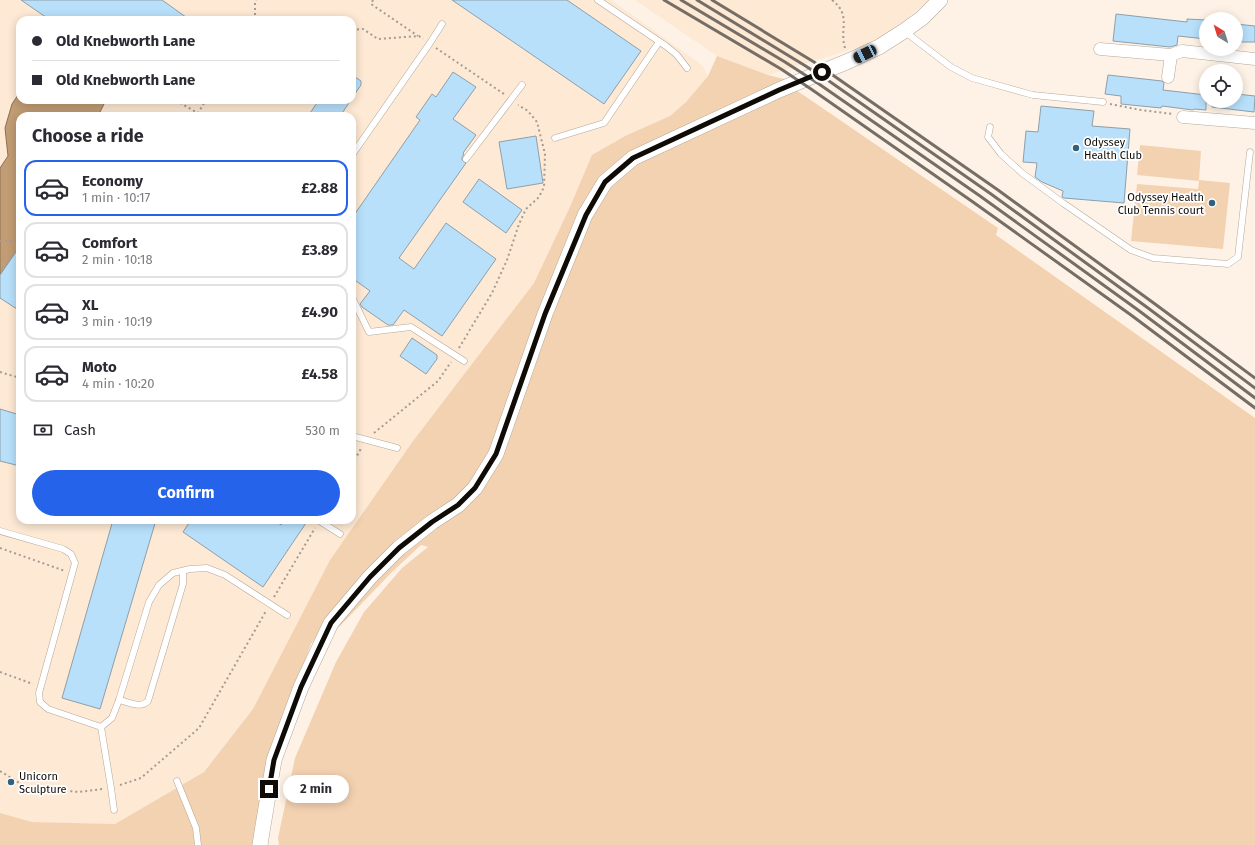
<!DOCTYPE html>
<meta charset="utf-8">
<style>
body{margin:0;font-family:"Fira Sans",sans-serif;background:#f7f7f7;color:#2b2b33;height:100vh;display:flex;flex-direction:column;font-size:15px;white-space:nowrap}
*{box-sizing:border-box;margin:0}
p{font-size:13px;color:#7c7c81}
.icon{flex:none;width:22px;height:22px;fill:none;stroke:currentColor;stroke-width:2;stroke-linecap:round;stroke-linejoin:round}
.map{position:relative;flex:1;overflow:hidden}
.drawer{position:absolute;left:16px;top:112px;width:340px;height:412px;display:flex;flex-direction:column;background:#fff;border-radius:12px;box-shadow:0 2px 10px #0003}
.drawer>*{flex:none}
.guide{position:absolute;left:16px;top:16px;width:340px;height:88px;border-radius:12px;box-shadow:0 2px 10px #0003;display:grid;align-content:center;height:88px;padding:0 16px;background:#fff}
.needle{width:26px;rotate:322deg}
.fabs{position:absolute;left:1199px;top:12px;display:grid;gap:8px}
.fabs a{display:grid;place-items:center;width:44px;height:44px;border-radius:50%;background:#fff;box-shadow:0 2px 10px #0003;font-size:20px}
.end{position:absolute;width:18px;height:18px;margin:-9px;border:5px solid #0f0b06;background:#fff;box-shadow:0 0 0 2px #fff}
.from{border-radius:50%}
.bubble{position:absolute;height:28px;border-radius:14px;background:#fff;box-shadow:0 2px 10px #0003;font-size:13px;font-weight:700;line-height:28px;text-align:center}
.car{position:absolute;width:12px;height:24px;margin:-12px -6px;border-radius:5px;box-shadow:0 0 3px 1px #0007;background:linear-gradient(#222 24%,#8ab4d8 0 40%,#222 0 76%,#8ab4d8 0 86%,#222 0)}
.guide b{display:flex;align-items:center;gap:14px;height:38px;font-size:15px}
.guide b+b{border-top:1px solid #e1e1e2}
.guide i{width:10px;height:10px;background:#2b2b33}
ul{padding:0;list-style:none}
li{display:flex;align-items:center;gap:12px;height:56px;margin:0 8px 6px;padding:0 8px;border:2px solid #e1e1e2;border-radius:12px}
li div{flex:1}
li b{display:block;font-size:15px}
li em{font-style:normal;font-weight:700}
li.active{border-color:#2563eb}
li>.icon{width:36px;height:36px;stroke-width:1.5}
h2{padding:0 16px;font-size:18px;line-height:48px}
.pay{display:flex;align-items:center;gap:10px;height:44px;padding:0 16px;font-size:15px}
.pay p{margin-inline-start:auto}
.action{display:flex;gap:8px;margin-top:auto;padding:8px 16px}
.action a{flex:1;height:46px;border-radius:24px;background:#2563eb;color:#fff;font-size:16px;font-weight:700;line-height:46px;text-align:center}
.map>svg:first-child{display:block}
.built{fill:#fde9d4;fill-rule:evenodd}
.green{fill:#f3d2b1}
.water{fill:#c19c74;stroke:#8c7053}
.building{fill:#b8e0fb;stroke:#8e9faa}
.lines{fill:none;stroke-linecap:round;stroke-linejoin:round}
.service-casing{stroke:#b5a89a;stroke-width:7}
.minor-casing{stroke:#b5a89a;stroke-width:13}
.tertiary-casing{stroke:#b5a89a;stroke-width:16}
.path{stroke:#a49b92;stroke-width:2;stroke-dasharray:2 3;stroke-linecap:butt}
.service{stroke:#fff;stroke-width:6}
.minor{stroke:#fff;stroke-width:12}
.tertiary{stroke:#fff;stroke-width:15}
.rail{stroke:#756e66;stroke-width:3}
.route{stroke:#0f0b06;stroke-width:5}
.poi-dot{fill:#31617f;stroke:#fff;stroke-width:1.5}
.labels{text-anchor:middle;stroke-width:3.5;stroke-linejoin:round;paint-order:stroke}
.poi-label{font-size:11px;fill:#0f0b06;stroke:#fff;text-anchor:start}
</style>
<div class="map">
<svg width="1255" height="845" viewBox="0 0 1255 845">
<rect width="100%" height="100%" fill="#fef2e6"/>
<g class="built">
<path d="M0,0H611L702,65L708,76L686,102L670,116L625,136L592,155L569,209L534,283L413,441L330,560L253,709L204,772L115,824L32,822L0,813ZM20,20H352V100H20ZM20,116H352V520H20Z"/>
<path d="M635,0H929L881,40L768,75L717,56Z"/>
</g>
<g class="green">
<path d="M717,56L768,75L788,80L603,175L491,451L474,479L456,499L352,590L311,644L278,734L253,845H0V813L32,822L115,824L204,772L253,709L330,560L413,441L534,283L569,209L592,155L625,136L670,116L686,102L708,76Z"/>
<path d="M796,90L998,228L996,235L1255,418V845H279L278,838L295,758L336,662L364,612L402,568L428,547L421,545L393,571L340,626L337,625L393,563L417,541L477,494L591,214L610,185L636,162Z"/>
<path d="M1140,145L1201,151L1199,180L1230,183L1223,249L1131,241L1137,184L1198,189L1199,181L1137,175Z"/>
</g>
<path class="water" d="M20,92V100H76L79,101L81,100H98L104,104L98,116H20V246L0,275V168L8,156L5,128L12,104Z"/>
<g class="building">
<path d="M21,0H162L190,20H50Z"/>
<path d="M452,0H567L641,51L604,104Z"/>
<path d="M1116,14L1187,22V19L1206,20V39L1178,36L1177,45L1170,47L1113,41Z"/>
<path d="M1236,24L1255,26V42H1236Z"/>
<path d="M453,72L476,87L453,119L476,135L463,153L464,154L462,158V160L466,163L399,258L414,269L446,223L496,259L442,336L404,310L393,325H388L362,307L360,304L370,291L352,278V218L420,120L416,117L432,94L436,97Z"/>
<path d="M352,75L361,81V85L352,98Z"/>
<path d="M1108,75L1162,81L1164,83L1163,90L1206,95V110L1194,109L1193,110L1162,106L1161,108L1121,104V96L1105,94Z"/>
<path d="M1237,94L1255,96L1254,112L1212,107V101H1236Z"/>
<path d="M319,100H351L340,116H308Z"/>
<path d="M1041,106L1094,111L1092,126L1130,129L1124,203L1064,198L1062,197L1063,191L1042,182L1035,177L1037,163L1023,162L1026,131L1038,132Z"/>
<path d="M536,136L543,183L507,189L499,142Z"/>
<path d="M479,179L522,210L506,233L463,202Z"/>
<path d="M20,246V311L0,298V275Z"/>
<path d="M412,338L437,355V359L426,374L400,356Z"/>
<path d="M0,409L20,415V466L0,461Z"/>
<path d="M113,520H156L100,709L62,698Z"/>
<path d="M191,520H274L281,525L284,520H308L263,587L183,532Z"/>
</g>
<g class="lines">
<defs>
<g id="service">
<path d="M598,0L666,46L677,55L687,68"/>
<path d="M904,31L951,67L972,78L1033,95L1103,102"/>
<path d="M990,127L988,137L1001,154L1022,173L1063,203L1131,250L1153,258L1228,264L1238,257L1250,152"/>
<path d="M555,138L604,123L659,42"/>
<path d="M352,155L430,43L442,24"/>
<path d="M466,159L522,85"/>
<path d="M352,297L369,332L411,327L464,361"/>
<path d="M352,436L397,448"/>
<path d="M318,520L340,534"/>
<path d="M0,531L63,549L71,554L75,563L39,693L40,702L48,709L101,727"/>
<path d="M119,700C129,702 141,709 148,701L183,584V571"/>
<path d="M101,727L112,718L119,700L149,602L159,585L173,573L190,569L207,568L225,575L287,615"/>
<path d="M101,727L111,788L114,810"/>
<path d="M177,781L196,828L198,845"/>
</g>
<g id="minor">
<path d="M1100,49L1171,55L1182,51L1255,59"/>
<path d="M1168,77L1171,55"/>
<path d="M1183,117L1255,123"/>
</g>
<path id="tertiary" d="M260,845L262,832L274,760L301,687L331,623L370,577L399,548L432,522L458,505L475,488L496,454L545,314L585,215L605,182L633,158L779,90L851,60L879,47L904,31L922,18L940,0"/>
</defs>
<use href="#service" class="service-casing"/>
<use href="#minor" class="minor-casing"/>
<use href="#tertiary" class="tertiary-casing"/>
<g class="path">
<path d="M373,0L371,4L418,36"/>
<path d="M832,0C852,16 839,28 845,48"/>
<path d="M255,20V1L256,0"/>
<path d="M352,30L363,29L378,39L419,36L423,39"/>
<path d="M436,48L504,94"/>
<path d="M180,103L198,113L206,100"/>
<path d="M1110,104L1141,110L1173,114"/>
<path d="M0,241H20"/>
<path d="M459,348L492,293L507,260L519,224L526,209L539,197L544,187L545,154L537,122L528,111L518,105"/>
<path d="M0,372L20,378"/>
<path d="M374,433L438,381L451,362"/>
<path d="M352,464L362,447"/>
<path d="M0,548L65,571"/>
<path d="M274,597L315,528"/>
<path d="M0,672L33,684"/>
<path d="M0,771L26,787L79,792L102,789"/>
<path d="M120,785L141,778L199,728L266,611"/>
</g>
<use href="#service" class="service"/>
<use href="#minor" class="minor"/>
<use href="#tertiary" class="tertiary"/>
<g class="rail">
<path d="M664,0L781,69L811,89L973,202L1131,315L1255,408"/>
<path d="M681,0L785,62L819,84L980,196L1138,310L1255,398"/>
<path d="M697,0L804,65L829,81L991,194L1148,308L1255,388"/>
<path d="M712,0L814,62L998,190L1155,304L1255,378"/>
</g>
</g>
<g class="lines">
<path class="route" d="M269,789L274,760L301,687L331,623L370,577L399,548L432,522L458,505L475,488L496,454L545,314L586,215L605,182L633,158L779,90L822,72"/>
</g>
<g class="poi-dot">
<circle cx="1076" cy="148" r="4"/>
<circle cx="1212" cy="203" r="4"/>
<circle cx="11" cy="782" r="4"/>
</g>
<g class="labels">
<g class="poi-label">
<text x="1084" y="146">Odyssey<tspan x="1084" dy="13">Health Club</tspan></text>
<text x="1204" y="201" text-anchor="end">Odyssey Health<tspan x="1204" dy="13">Club Tennis court</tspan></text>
<text x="19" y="780">Unicorn<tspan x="19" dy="13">Sculpture</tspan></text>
</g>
</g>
</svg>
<div class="fabs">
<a><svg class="needle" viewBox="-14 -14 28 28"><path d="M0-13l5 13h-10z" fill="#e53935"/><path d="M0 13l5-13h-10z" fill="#7c7c81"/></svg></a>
<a><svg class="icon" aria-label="locate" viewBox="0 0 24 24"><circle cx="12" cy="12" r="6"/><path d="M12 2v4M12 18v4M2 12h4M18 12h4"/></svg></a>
</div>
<i class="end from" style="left:822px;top:72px"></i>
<i class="end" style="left:269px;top:789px"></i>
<div class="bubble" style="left:283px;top:775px;width:66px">2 min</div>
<i class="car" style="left:865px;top:54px;rotate:244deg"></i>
<div class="guide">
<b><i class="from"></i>Old Knebworth Lane</b>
<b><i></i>Old Knebworth Lane</b>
</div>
<section class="drawer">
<h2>Choose a ride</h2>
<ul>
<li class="active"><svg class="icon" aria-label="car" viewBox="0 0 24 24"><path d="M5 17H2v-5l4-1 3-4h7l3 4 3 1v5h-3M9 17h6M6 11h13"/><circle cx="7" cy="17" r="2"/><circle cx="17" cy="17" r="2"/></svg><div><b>Economy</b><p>1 min · 10:17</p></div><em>£2.88</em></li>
<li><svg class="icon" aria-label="car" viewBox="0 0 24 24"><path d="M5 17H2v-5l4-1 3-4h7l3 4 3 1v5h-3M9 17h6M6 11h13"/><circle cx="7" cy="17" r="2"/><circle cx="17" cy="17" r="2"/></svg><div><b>Comfort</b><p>2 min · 10:18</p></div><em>£3.89</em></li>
<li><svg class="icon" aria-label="car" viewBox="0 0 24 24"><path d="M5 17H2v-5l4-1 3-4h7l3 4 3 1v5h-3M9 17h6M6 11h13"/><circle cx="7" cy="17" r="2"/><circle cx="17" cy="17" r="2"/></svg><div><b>XL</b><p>3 min · 10:19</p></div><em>£4.90</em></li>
<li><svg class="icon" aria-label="car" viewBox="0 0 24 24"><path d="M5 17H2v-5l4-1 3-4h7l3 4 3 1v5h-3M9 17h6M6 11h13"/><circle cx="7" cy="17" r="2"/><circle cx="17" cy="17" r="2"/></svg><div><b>Moto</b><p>4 min · 10:20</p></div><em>£4.58</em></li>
</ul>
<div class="pay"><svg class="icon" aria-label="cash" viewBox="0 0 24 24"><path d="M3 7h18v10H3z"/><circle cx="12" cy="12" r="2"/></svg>Cash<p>530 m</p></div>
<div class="action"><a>Confirm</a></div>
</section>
</div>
